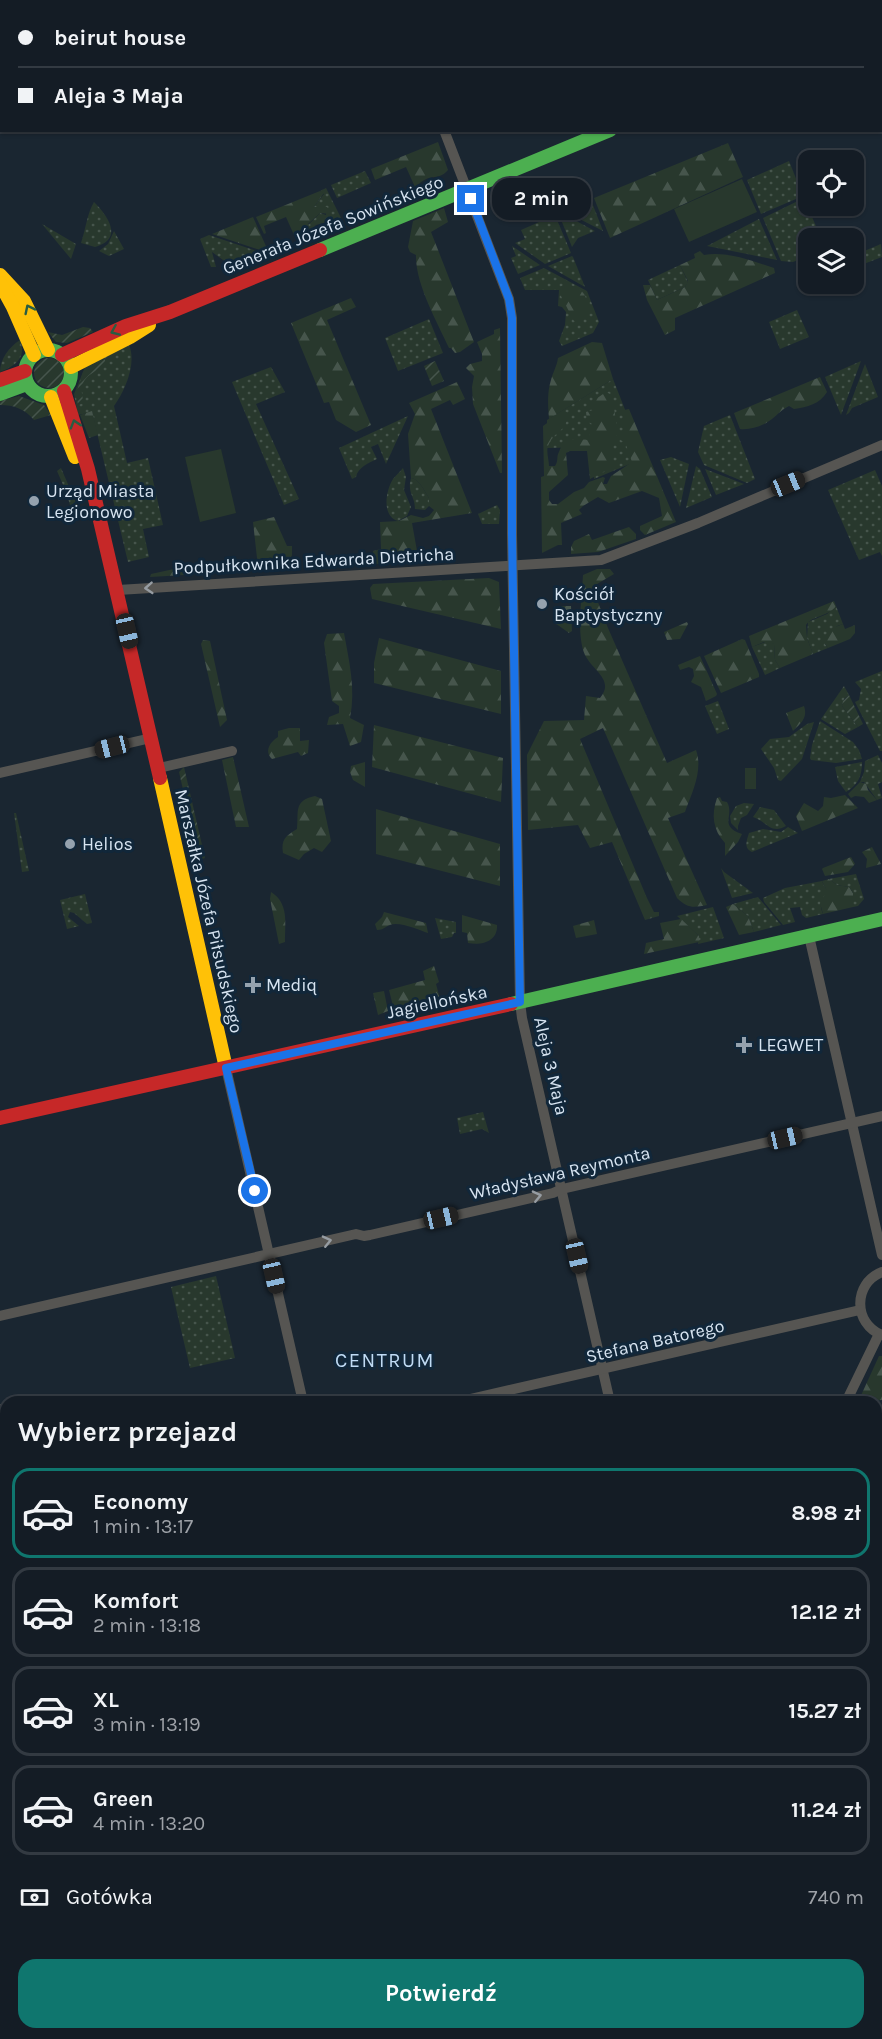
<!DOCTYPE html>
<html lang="pl">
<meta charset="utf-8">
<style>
body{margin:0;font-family:Karla,sans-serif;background:#212932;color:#f1f3f6;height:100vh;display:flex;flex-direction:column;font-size:22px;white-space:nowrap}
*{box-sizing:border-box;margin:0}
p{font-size:20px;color:#9da1a7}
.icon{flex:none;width:33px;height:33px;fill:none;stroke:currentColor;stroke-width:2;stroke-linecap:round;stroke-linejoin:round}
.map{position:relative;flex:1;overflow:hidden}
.drawer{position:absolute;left:0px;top:1396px;width:882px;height:644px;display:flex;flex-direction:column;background:#141c25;border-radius:18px 18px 0 0;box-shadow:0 2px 4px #0004,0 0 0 2px #333a42}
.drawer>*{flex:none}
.banner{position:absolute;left:0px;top:0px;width:882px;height:132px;box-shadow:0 2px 4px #0004,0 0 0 2px #333a42;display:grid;align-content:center;height:132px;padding:0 18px;background:#141c25}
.controls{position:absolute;left:798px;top:150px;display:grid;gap:12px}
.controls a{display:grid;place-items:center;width:66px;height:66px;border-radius:12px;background:#141c25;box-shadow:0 2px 4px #0004,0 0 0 2px #333a42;font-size:30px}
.end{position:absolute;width:27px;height:27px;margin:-14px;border:8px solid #1a73e8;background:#fff;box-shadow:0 0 0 3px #fff}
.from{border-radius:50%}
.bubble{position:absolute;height:42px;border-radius:18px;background:#141c25;box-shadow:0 2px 4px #0004,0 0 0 2px #333a42;font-size:20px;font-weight:700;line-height:42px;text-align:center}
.car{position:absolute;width:18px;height:36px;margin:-18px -9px;border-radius:8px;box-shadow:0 0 4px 2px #0007;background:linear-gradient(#222 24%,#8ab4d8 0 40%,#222 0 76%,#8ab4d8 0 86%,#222 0)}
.banner b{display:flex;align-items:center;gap:21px;height:57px;font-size:22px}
.banner b+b{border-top:2px solid #333a42}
.banner i{width:15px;height:15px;background:#f1f3f6}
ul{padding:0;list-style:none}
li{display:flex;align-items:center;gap:18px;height:90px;margin:0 12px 9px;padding:0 6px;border:3px solid #333a42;border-radius:18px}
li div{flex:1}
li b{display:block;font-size:22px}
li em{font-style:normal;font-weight:700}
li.selected{border-color:#0f766e}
li>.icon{width:54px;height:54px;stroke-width:1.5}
h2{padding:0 18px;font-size:27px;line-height:72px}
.pay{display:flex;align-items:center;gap:15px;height:66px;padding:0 18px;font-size:22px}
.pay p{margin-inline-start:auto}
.button{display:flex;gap:12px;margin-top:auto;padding:12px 18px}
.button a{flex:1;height:69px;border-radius:18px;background:#0f766e;color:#fff;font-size:24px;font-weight:700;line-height:69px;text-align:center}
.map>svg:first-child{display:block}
.grass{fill:url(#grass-dots)}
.forest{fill:url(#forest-firs)}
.garden{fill:url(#garden-furrows)}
.pitch{fill:#28382d}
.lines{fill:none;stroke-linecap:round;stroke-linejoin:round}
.street{stroke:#565552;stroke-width:10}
.fast{stroke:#4caf50;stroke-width:14}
.slow{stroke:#ffc107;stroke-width:14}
.jam{stroke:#c62828;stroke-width:14}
.rail{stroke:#565c60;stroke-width:3;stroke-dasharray:10 10;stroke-linecap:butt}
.oneway{stroke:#295d43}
.oneway2{stroke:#969ca2}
.route{stroke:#1a73e8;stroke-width:8}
.poi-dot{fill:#95a2ae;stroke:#11273a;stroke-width:2}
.labels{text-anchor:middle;stroke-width:6;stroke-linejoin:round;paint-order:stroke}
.street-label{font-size:18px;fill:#d7e4f1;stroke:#11273a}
.poi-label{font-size:18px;fill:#d7e4f1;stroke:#11273a;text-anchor:start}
.neighbourhood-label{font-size:20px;letter-spacing:1.5px;fill:#c0dbf4;stroke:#11273a}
</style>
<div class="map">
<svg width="882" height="2039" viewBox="0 0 882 2039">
<defs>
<pattern id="grass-dots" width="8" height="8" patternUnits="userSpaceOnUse" patternTransform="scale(1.5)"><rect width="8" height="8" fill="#28382d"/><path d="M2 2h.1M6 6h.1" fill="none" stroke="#46554c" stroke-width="1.8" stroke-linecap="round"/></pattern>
<pattern id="forest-firs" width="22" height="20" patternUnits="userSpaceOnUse" patternTransform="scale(1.5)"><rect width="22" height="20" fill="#28382d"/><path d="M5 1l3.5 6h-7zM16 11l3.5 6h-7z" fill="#46554c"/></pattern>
<pattern id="garden-furrows" width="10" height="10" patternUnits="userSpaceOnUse" patternTransform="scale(1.5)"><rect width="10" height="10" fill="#28382d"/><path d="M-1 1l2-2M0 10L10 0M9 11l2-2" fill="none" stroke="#46554c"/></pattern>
</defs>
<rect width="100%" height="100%" fill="#1a2631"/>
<g class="grass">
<path d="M789,161L803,196L761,214L747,180Z"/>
<path d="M365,171L371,183L337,198L331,185Z"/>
<path d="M326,188L341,218L316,225L306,235L308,225L320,213L326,215L327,207H314L324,194L320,191Z"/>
<path d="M431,189L430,191C407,203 383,212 357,219L353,217L370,214Z"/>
<path d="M804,198L821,238H808V256L793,262L781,261L763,218Z"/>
<path d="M591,200L603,231L564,211Z"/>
<path d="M94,202C107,215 125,239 95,247L81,243C86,228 87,214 94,202Z"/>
<path d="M563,214L595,231L578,238L572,247L560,217Z"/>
<path d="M555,215L571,253L545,264L515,243L525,239L521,230Z"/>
<path d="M759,219L777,260L707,246Z"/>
<path d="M42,224L76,244L71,259Z"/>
<path d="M114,231L124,249L109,256L99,251L108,244Z"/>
<path d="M209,235L269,255L264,257L260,255L230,265L212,252L216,267H211L200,239Z"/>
<path d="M881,244L882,257L861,265L857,254Z"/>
<path d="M512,246L540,265L518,274L511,258L516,256Z"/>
<path d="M572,256L573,257L585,287L548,266Z"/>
<path d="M680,265L688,282L685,287L657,300L648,280Z"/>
<path d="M544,268L587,291L599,322L593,333L562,346L559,341L565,325L566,312L562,307L558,306L559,290H525L520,278Z"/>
<path d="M797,310L809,337L780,349L769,322Z"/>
<path d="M429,319L443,353L398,371L385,338Z"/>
<path d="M20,340C27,358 15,366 0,372C0,359 9,347 20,340Z"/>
<path d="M129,345C137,363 125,391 114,406L127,463L148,458L163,525L143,529L149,557L128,562L92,412L78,415L74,394L85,367Z"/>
<path d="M861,361L841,415L825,377Z"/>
<path d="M865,364L878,397L852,408L849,413L846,415Z"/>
<path d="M271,367L285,392L256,404L299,499L284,505L232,382Z"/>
<path d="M613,379L644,458L594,479L593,447L547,448V420Z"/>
<path d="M730,415L755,479L747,483L704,465L698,452L704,426Z"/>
<path d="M408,416L386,464L378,444L371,447L377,459C369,463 358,467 356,477L352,479L339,448Z"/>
<path d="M671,457L689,464L680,507L660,460Z"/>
<path d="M696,466L700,469L712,497L686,508Z"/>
<path d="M61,468L77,505L76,510L72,513L67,494L57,471Z"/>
<path d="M403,468L406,477L404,490L411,507L407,516L398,521C381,516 386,490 393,479C396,475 400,472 403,468Z"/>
<path d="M705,469L744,484L716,495Z"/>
<path d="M875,470L882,486V556L880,552L859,560L828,490Z"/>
<path d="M411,478C419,479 424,490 429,498V506L425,510L415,509C415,496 407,493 411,478Z"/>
<path d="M497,505L500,510L499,524H482L478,514Z"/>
<path d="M836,606L843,624L837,626L825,644L828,648L813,654L807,638L808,622L827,614Z"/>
<path d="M768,641L774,644L775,660L780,668L765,675L752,647Z"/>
<path d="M882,671V751H880L855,702L859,700L861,689L855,682Z"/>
<path d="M844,686L849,695L844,699L842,706L858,727L845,734L821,719Z"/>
<path d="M718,701L729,729L717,734L705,706Z"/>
<path d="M820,721L853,742L859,750L862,759L836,763L811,760L810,758L812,745Z"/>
<path d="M814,722L802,759L781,781L778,780L774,768L761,749L770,739L789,737L807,724Z"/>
<path d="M878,755L882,763V782L878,784L882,798L877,800L864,782H860L864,772L865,761Z"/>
<path d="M862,762C862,776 858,785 846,792L838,781L835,767Z"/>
<path d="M744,803L754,804L747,815L741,818L738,826V830L731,823L730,816L736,806Z"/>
<path d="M760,807L774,810L786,826C771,835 766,821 753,817Z"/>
<path d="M14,813H16L29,871L22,872Z"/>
<path d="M788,827L798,833L752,852C743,848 747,840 749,833L763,829L781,832Z"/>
<path d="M721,868L724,872L753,893L732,898Z"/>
<path d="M856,874L864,899L858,906L853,907V893L849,887L837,885L829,879Z"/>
<path d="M822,881C823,884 825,887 827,890C829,899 816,897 823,914L806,918L802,915L800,907L790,908L795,922L783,925L764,902L763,898L785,888Z"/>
<path d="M85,894L92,923L87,924L74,913L70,912L68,917L79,926L67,929L60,900Z"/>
<path d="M758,897L781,925L754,932L748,916L733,904Z"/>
<path d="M713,907L724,938L698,944L699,936L677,916Z"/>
<path d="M435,918L456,922V933H454L452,937L441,939Z"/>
<path d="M483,1112L489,1133L482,1129L460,1134L457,1118Z"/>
<path d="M216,1276L235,1358L190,1368L171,1287Z"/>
</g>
<g class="forest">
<path d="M438,142L448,170C442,177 438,176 429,178C424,179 419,184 415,187L406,167L375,180L371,169Z"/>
<path d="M728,143L743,177L610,238L594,198Z"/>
<path d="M320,191L324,193L314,207H327L330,211V214L320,213L308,224L310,228L305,234L304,232L294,235L286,217L264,226L266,233L264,234L256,217Z"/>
<path d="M444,208L448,222L431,232L474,342L460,352L455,353L451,348H449C437,322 415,283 416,255L410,252L408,247L413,221Z"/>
<path d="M253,217L269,253L212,234Z"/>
<path d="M700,251L704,255C727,251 752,261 774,268L775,273L675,318V330L665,335L647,300L643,285H650L657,300L685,287L688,281L680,265L695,258L694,254Z"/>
<path d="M566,284C583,288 587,294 588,311L579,320L574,321L561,296L560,287Z"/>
<path d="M351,298L356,307L327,320L371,425L356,432L336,420L329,402L324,403L291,323Z"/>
<path d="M500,328L502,473H500L473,404L472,387L474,376L466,368L470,364L482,361V354L477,342L494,334V330Z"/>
<path d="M592,342L602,343L613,379L549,419C548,405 547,393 551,380C553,372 557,366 558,358Z"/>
<path d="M820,377L827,392C820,404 807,407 794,409L789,406C779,411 777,416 769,421C761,427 749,430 740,429L734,413Z"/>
<path d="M457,382L465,399L453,405L450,400L431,409L472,513L412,523L417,551L423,550L425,560L375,564L373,551L381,549L380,522L399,521L411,515L423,518L429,516L434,510L429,506V498C424,490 419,479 411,478L408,434L415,414L409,403Z"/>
<path d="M606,392L612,395L618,434L612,442L611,448L613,464L607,470L590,479L587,451H570L566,453L568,475L549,492V500L552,504H558L574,492L584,488L589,482L603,477L605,478L603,484H607L611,476L632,462L625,442L620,440L623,434L624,410L629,409L676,522L645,535L640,530V526L662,516L659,498L642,491L609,503L598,497L583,506L579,510L582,514L561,523L562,545H558L542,553L541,477L544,476L543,426L557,416L567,412C569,432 554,430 548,446C546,452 549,460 549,466H555C559,460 556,457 559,452C564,437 576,439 588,440L592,424L587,421L586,412L593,410V401Z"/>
<path d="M92,411L98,435L89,438L80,415Z"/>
<path d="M274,517L287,546H292V555L285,569L150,577L151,574L197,564L215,570L233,566L258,567L253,522Z"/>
<path d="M629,527L636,534V539L598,552L571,554V547L574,541L589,534L592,540Z"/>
<path d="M597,569H610L614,574L592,587L608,628L667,763L696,750C703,769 693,791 686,809L685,812L668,818L707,905C693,908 687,908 677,898L603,728L580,739L647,898L654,912H659V916L645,920L612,842L590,848L578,825L528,830L527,755L544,721L584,720L586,696L600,698C615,680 593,671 585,655C576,635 582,597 583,575Z"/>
<path d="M489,578L499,582L501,629L372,599L370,588L373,584Z"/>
<path d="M834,601L836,606C828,617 813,615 806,625L807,638L813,654L780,668L775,660L774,644L764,642L752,647L749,636Z"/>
<path d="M554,606H571L572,631L569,633L555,623Z"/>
<path d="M687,622L688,624L680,639L667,640L664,632Z"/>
<path d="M843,624L845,629L855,625V633L850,639L828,648L823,641C826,631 834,627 843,624Z"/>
<path d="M344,633C349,661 356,689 350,718L364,725L361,742L350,746L343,724L327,725L329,717L339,713V706L332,701L324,643L327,634Z"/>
<path d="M379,638L501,671V714L374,683V663Z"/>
<path d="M742,639L745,640L759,674V677L721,693L704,656Z"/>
<path d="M203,640L210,641L227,720L220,727L201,644Z"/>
<path d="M700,656L717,694L716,696L706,701L701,687L691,682L694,676L693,669L689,667L680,670L678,665Z"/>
<path d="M804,706C808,718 801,723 793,731L786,713Z"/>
<path d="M374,725L503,758L501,802L372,767Z"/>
<path d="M289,728H300V741L309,740L308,753L301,756L298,752L272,759C264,751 270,742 278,737V731Z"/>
<path d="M233,757L249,827H236L222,760Z"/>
<path d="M365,762V787L353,780L350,772L351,766Z"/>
<path d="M860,782L866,784L868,790L877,800L869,803L864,797L855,796L851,798L848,794Z"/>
<path d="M845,795L858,808L802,831L796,816L804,803L818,811L823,806L824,797L831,798Z"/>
<path d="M315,796L322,799L331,841L322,852L314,848L304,854L299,860L283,853C281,840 285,836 297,829C299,811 293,801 315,796Z"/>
<path d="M720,797L722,801L727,802C735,816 718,826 742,834L738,842L725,856V843C713,830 711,815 717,798Z"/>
<path d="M376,809L500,844V886L376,854Z"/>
<path d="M872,847L881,864L866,868L867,859L862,852Z"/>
<path d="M851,857L855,864L848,872L825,876L822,869L823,868Z"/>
<path d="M829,879L837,885L849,887L853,893V907L823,914L820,903L827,891L822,881Z"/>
<path d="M271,892C289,903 285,923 285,942L279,944L270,899Z"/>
<path d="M733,904L748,916L754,932L739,935L726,907Z"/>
<path d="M384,912L426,923L428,933C419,930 399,921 390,925C384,927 384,930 377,930L375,924L382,917Z"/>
<path d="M462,915L497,925C498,941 482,946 468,943L467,933L462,932Z"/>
<path d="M681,919L699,936V942L644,954L646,943L664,939L660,923Z"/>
<path d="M594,920L597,934L576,938L573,926Z"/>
<path d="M434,966L439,982L436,984L440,999L394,1010L389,990L425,980L423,971Z"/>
<path d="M384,991L388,1011L378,1015L373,993Z"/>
<path d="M879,1356H882V1400L858,1402Z"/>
</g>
<g class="garden">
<path d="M83,327L90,328L93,332L67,343L56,342L48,332L62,335Z"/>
<path d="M104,358L107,365C88,375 77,379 84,403L78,405L76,394L83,372Z"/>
<circle cx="49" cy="373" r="15"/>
<path d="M435,361L444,381L432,386L424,366Z"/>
<path d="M19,396L44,405L51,415L34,420C25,409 14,405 0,405V401Z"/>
<path d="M849,695L863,724L858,727L842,706L843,701Z"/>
<path d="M184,767L205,858L199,860L179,772Z"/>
</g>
<g class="pitch">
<path d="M742,179L757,212L689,242L674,209Z"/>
<path d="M221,449L236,513L200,522L185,457Z"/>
<rect x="745" y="768" width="11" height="21"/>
</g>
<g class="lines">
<g class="street">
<path d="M564,0L565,2"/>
<path d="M101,2L103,0"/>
<path d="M0,91L2,90"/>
<path d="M444,130L509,299L512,318V534L520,1002L522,1018L610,1402"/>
<path d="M118,590L601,560L698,523L882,445"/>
<path d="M159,768L232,751"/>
<path d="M0,773L151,738"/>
<path d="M809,936L882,1255"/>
<path d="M226,1068L303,1402"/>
<path d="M882,1272C853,1283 853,1324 882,1335"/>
<path d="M0,1316L356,1234L364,1236L370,1235L553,1193L562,1189L882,1116"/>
<path d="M457,1402L860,1310"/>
<path d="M846,1402L879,1334"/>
<path d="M0,1409L6,1435"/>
<path d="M876,1498L882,1497"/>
<path d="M876,1688L882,1686"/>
<path d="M0,2035L6,2034"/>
</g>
<g class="fast">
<path d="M320,250L610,130"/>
<circle cx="48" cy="373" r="23"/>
<path d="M0,394L27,384"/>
<path d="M511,1004L882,919"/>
</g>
<g class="slow">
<path d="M0,275L24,301L48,350"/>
<path d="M0,283L13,307L34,355"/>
<path d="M71,367L130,337L149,325"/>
<path d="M51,397L75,457"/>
<path d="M160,778L226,1068"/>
</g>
<g class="jam">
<path d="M880,18H882"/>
<path d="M62,355L126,326L170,312L320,250"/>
<path d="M0,380L25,371"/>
<path d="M64,391L88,469L160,778"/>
<path d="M0,1118L511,1004"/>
</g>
<g class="rail">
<path d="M876,2006L882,2005"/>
<path d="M876,2028L882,2027"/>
<path d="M645,2039L679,2034"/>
<path d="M799,2039L834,2034"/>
<path d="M868,2039L882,2037"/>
</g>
</g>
<defs><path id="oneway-chevron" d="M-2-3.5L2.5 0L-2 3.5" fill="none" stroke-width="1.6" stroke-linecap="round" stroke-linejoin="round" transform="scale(1.5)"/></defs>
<g class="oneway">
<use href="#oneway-chevron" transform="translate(29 309) rotate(-116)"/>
<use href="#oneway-chevron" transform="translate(115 331) rotate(157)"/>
<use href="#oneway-chevron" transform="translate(75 424) rotate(-107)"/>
</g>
<g class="oneway2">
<use href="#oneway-chevron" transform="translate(149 588) rotate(176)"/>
<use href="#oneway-chevron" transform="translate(537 1196) rotate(-13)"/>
<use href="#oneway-chevron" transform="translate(327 1241) rotate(-13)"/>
</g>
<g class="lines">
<path class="route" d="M255,1191L226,1068L520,1002L512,534V318L509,299L471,199"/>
</g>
<g class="poi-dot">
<circle cx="34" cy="501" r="6"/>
<circle cx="542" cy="604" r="6"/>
<circle cx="70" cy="844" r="6"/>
<path d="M250 976h6v6h6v6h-6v6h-6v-6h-6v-6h6z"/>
<path d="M741 1036h6v6h6v6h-6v6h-6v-6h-6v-6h6z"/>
</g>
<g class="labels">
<g class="street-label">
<text transform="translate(333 225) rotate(-22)" y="6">Generała Józefa Sowińskiego</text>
<text transform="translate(314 561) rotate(-3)" y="6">Podpułkownika Edwarda Dietricha</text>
<text transform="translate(209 911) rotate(77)" y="6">Marszałka Józefa Piłsudskiego</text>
<text transform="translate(437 1002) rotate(-12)" y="6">Jagiellońska</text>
<text transform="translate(551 1066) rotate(77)" y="6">Aleja 3 Maja</text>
<text transform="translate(560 1173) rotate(-13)" y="6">Władysława Reymonta</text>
<text transform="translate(655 1341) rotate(-13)" y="6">Stefana Batorego</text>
</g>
<g class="poi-label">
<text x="46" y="497">Urząd Miasta<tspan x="46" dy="21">Legionowo</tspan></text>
<text x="554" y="600">Kościół<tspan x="554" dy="21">Baptystyczny</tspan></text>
<text x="82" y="850">Helios</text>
<text x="266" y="991">Mediq</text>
<text x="758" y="1051">LEGWET</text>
</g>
<g class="neighbourhood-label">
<text x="385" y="1367">CENTRUM</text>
</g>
</g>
</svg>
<div class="controls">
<a><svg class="icon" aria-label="locate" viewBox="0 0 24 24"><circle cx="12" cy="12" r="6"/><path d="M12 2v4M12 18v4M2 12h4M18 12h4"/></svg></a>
<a><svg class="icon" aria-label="layers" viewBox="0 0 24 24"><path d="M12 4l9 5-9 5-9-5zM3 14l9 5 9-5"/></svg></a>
</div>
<i class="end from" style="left:255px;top:1191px"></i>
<i class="end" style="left:471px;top:199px"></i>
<div class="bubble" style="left:492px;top:178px;width:99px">2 min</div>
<i class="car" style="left:788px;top:484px;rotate:68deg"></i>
<i class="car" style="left:127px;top:631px;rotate:167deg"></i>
<i class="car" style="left:112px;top:747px;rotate:256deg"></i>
<i class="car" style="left:785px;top:1138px;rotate:77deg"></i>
<i class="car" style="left:441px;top:1218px;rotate:77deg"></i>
<i class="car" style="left:577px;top:1256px;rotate:167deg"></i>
<i class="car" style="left:274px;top:1276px;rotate:167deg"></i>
<div class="banner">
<b><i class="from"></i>beirut house</b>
<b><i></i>Aleja 3 Maja</b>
</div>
<section class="drawer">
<h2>Wybierz przejazd</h2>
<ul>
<li class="selected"><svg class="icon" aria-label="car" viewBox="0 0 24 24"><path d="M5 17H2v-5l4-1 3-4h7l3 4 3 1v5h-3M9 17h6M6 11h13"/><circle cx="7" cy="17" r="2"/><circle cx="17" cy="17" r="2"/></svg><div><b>Economy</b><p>1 min · 13:17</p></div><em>8.98 zł</em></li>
<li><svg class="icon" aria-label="car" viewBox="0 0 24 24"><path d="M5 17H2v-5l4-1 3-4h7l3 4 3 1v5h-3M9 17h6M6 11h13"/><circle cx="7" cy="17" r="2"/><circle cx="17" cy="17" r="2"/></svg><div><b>Komfort</b><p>2 min · 13:18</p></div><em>12.12 zł</em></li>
<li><svg class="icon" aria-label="car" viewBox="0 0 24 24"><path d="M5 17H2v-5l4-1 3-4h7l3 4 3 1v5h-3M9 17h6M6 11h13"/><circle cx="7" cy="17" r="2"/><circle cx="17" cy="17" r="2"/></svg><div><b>XL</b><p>3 min · 13:19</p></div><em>15.27 zł</em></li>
<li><svg class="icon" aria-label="car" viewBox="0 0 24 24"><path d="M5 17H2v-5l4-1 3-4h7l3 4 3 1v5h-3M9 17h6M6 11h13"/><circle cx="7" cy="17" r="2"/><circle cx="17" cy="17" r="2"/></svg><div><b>Green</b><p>4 min · 13:20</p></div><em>11.24 zł</em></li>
</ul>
<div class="pay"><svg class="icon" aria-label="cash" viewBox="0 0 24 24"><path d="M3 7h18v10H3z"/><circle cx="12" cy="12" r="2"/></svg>Gotówka<p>740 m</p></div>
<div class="button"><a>Potwierdź</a></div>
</section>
</div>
